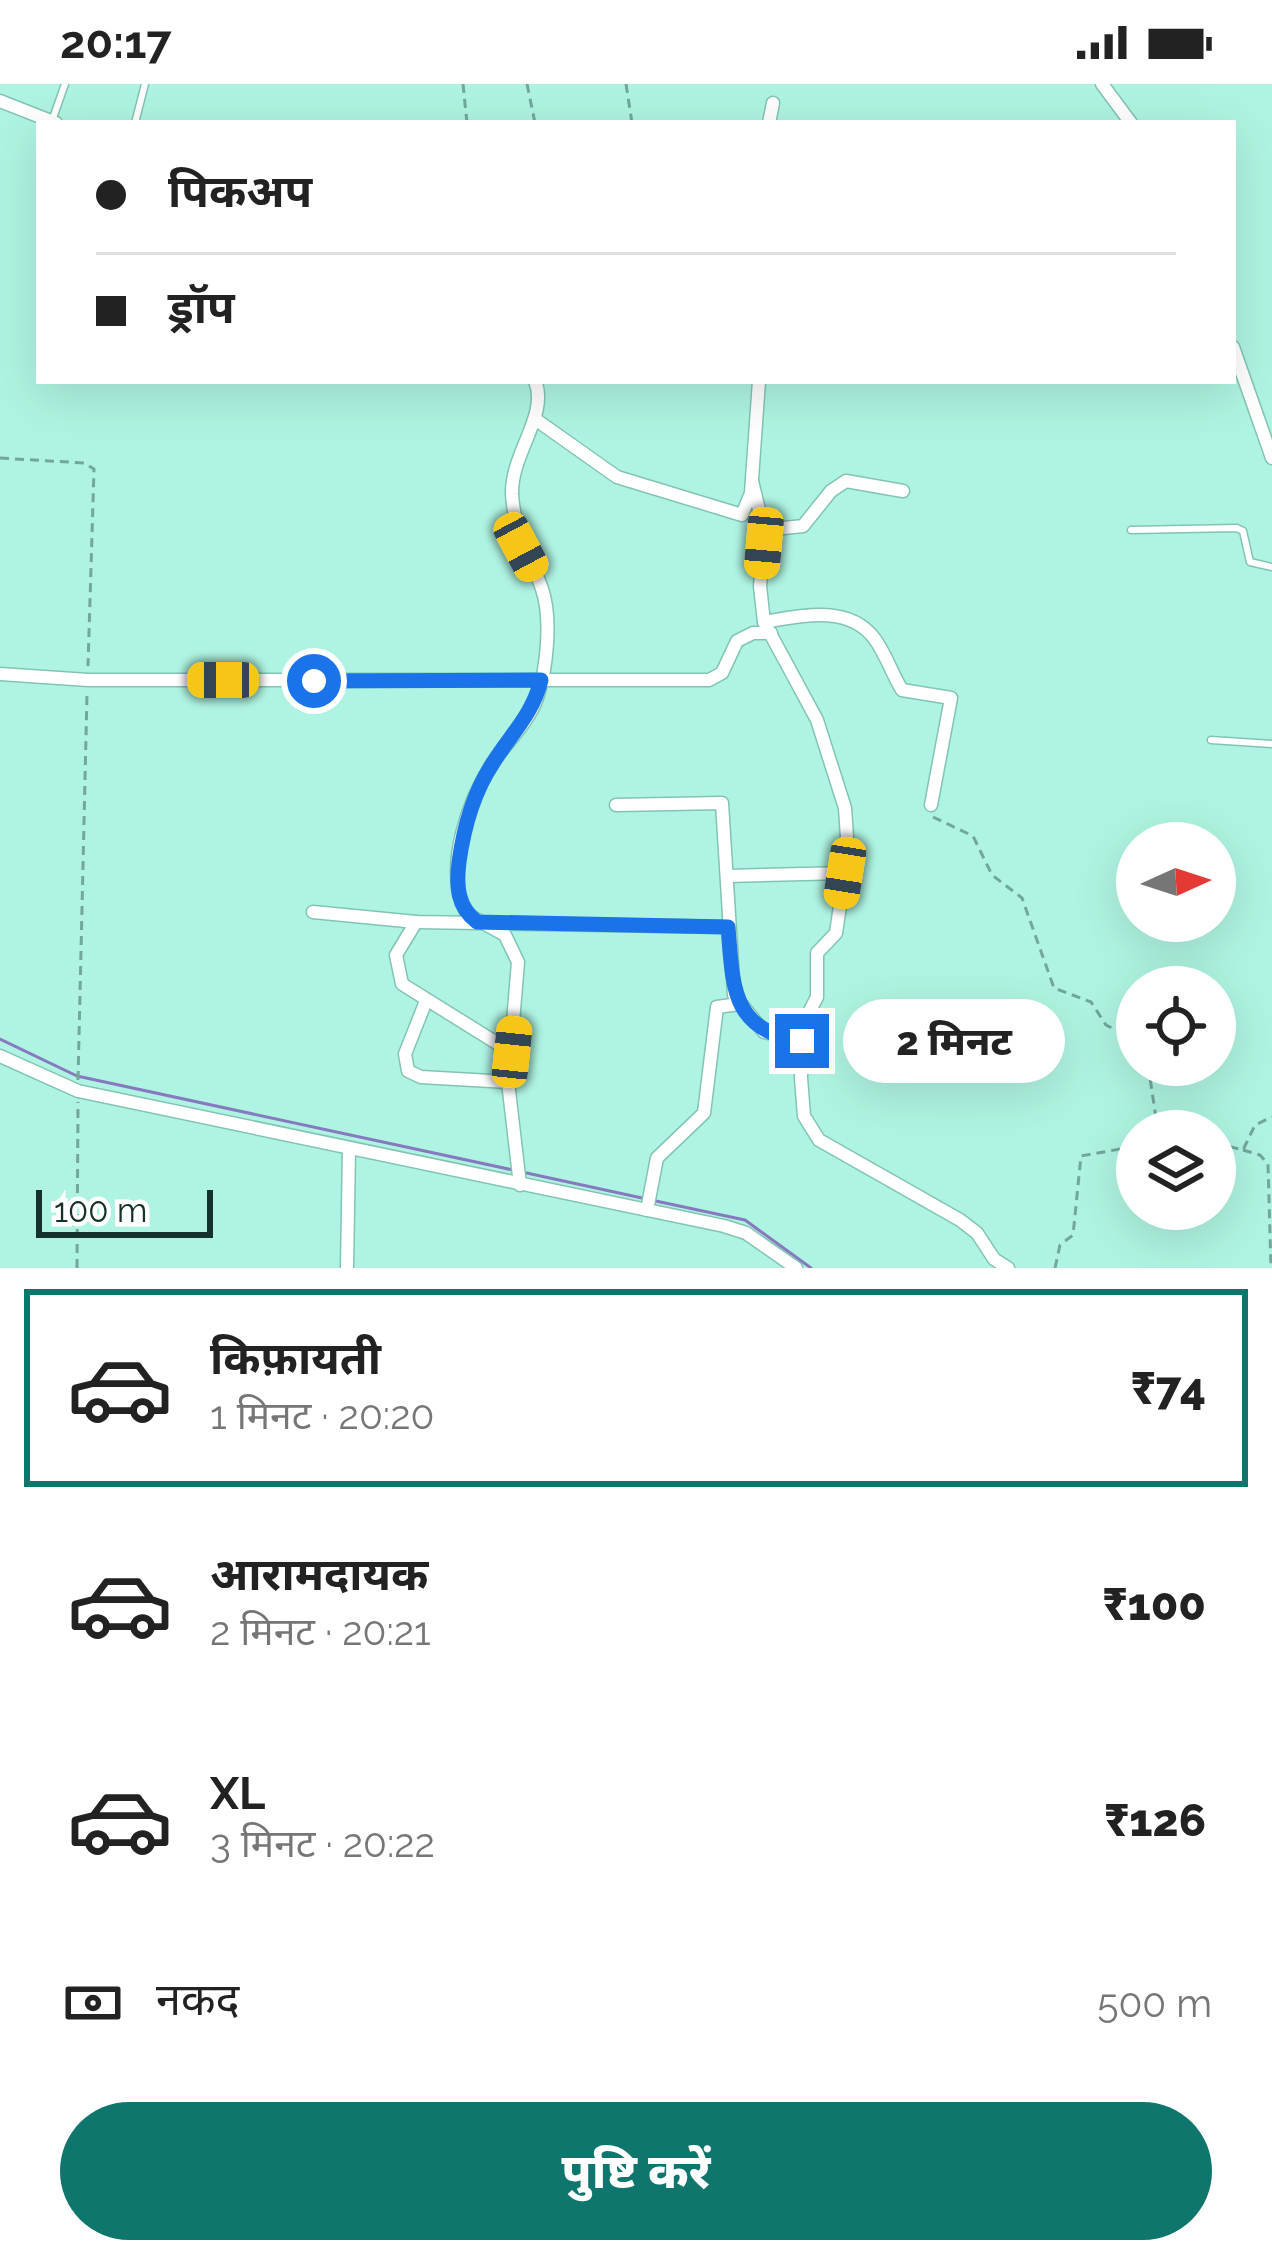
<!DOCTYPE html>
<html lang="hi">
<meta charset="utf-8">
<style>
body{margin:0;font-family:Raleway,"Noto Sans Devanagari",sans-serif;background:#f2f2f2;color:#222;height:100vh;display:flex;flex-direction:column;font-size:45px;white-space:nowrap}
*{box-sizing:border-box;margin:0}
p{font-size:39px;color:#767676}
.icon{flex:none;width:66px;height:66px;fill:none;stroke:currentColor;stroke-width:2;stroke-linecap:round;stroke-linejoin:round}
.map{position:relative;height:1184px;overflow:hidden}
.details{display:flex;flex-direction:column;background:#fff;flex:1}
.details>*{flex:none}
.guide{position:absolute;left:36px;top:36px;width:1200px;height:264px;border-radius:0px;box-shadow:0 12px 48px #0002;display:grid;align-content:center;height:264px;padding:0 60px;background:#fff}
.needle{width:78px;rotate:87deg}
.fabs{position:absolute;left:1116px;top:738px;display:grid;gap:24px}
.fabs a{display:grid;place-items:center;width:120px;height:120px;border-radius:50%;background:#fff;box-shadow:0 12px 48px #0002;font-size:60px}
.scale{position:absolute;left:36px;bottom:30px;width:177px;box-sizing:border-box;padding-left:12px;border:6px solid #15312b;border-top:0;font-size:33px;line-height:42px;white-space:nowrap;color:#15312b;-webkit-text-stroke:9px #fff;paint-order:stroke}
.end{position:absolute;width:54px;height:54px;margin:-27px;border:15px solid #1a73e8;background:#fff;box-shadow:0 0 0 6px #fff}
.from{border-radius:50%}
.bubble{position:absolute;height:84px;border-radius:42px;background:#fff;box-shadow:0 12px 48px #0002;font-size:39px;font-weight:800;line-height:84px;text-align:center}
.car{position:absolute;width:36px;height:72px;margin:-36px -18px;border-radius:15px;box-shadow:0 0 9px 3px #0007;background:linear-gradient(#f5c518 24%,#345 0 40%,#f5c518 0 76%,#345 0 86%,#f5c518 0)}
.guide b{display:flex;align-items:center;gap:42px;height:114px;font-size:45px}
.guide b+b{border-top:3px solid #e0e0e0}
.guide i{width:30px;height:30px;background:#222}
ul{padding:21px 0 0;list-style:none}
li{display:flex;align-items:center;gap:36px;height:198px;margin:0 24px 18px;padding:0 36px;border:6px solid transparent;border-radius:0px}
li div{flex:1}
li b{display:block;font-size:45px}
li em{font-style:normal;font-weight:800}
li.on{border-color:#0f766e}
li>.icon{width:108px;height:108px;stroke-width:1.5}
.pay{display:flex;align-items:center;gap:30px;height:132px;padding:0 60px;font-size:45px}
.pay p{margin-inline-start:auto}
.action{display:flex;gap:24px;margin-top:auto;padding:24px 60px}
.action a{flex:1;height:138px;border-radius:72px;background:#0f766e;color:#fff;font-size:48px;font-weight:800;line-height:138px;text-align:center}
.status{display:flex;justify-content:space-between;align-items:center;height:84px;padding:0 60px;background:#fff;direction:ltr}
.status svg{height:33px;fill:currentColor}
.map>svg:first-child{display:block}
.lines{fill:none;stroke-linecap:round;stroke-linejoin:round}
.stream{stroke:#8779bf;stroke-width:3}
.service-casing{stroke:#82c4b4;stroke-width:9}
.minor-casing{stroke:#82c4b4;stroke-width:15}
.path{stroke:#72a79a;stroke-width:3;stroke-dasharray:9 6;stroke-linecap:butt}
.service{stroke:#fff;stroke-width:6}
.minor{stroke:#fff;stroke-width:12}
.route{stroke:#1a73e8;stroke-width:15}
</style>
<div class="status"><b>20:17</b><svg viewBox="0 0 49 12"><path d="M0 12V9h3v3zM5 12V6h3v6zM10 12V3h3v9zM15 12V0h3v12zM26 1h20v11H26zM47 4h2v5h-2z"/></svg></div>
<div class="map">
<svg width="1272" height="1184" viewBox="0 0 1272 1184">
<rect width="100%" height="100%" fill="#aff4e2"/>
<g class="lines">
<g class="stream">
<path d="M0,955L77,992L513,1086"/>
<path d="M522,1088L642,1114"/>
<path d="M651,1116L745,1136L811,1184"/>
</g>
<defs>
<g id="service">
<path d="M52,37L65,0"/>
<path d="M135,39L145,0"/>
<path d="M1131,446L1237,444L1243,447L1250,478L1272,483"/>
<path d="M1211,656L1272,660"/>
</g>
<g id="minor">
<path d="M1102,0L1131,39"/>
<path d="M0,17L56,39"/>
<path d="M769,39L773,19"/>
<path d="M1233,263L1272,374"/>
<path d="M535,335L617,393L742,431L751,409L759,297"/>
<path d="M752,397L764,446L760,502L764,538L817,636L845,724L848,768L836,849L817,869V913L802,942L801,994L804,1032L819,1056L960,1136L977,1149L994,1175L1008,1184"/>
<path d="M764,446L803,442L831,407L846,397L903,407"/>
<path d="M764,538C800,532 848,520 874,554C886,570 892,590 902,606L951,614L931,721"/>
<path d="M0,590L88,596H709L722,589L737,557L753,549H771"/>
<path d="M616,721L722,719L734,911L764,948L802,957"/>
<path d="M727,792L845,789"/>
<path d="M313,828L416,838L728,843"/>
<path d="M416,838L396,871L402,900L511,968"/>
<path d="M426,917L405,970L408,987L421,993L508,998"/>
<path d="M0,972L78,1007L724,1142L746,1149L796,1184"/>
<path d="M520,1101L508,998L518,878L505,851L467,830C442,785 469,713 496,674C510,655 529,637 537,614C547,585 552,534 542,505C530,471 514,447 512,410C511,369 549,331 535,297"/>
<path d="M647,1126L657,1074L704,1029L717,923L739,920"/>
<path d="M347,1184L349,1065"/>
</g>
</defs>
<use href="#service" class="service-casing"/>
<use href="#minor" class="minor-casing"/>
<g class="path">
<path d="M463,0L467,39"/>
<path d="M527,0L535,39"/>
<path d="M626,0L632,39"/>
<path d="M0,374L84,379L94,385L88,582"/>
<path d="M933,733L973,752L992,791L1022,814L1054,904L1091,918L1106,941L1137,957"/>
<path d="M1148,981L1158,1047"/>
<path d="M78,996L87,610"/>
<path d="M1215,1059L1243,1066L1255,1041L1272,1033"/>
<path d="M1243,1066L1260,1071L1268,1080L1271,1184"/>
<path d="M77,1184L78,1018"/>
<path d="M1055,1184L1060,1161L1073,1151L1081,1072L1137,1062"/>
</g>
<use href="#service" class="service"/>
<use href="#minor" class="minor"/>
</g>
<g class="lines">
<path class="route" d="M314,597L541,596C533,630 511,650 493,679C473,709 464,742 459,778C456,803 457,822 477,838L728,843C733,903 731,947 802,957"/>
</g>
</svg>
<div class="fabs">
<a><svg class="needle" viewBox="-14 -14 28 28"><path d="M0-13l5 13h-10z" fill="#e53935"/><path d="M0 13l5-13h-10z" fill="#767676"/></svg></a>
<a><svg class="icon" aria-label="locate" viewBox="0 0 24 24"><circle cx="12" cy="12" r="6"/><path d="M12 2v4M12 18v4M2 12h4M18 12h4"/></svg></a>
<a><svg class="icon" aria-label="layers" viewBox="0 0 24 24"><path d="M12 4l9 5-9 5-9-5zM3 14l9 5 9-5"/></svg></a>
</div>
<div class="scale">100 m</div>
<i class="end from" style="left:314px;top:597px"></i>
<i class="end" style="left:802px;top:957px"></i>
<div class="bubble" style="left:843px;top:915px;width:222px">2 मिनट</div>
<i class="car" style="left:764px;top:459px;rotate:185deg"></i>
<i class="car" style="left:521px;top:463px;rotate:152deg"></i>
<i class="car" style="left:223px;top:596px;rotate:270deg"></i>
<i class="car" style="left:845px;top:789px;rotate:189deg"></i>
<i class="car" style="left:512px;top:968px;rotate:6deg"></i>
<div class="guide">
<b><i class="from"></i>पिकअप</b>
<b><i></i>ड्रॉप</b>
</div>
</div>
<section class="details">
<ul>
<li class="on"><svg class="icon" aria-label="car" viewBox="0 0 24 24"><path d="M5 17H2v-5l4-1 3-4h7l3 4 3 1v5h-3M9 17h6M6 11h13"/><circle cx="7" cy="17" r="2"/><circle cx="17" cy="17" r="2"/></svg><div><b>किफ़ायती</b><p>1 मिनट · 20:20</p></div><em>₹74</em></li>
<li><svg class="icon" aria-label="car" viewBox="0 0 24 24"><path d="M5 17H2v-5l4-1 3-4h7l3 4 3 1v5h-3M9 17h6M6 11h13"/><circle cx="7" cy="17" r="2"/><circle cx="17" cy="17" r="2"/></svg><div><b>आरामदायक</b><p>2 मिनट · 20:21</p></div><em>₹100</em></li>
<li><svg class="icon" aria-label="car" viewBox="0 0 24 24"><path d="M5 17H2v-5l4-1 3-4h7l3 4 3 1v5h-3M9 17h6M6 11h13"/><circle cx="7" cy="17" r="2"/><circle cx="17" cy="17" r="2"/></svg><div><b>XL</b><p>3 मिनट · 20:22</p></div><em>₹126</em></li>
</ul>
<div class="pay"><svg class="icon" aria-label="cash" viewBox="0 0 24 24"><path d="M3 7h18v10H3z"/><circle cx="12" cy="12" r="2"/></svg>नकद<p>500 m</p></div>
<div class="action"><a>पुष्टि करें</a></div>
</section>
